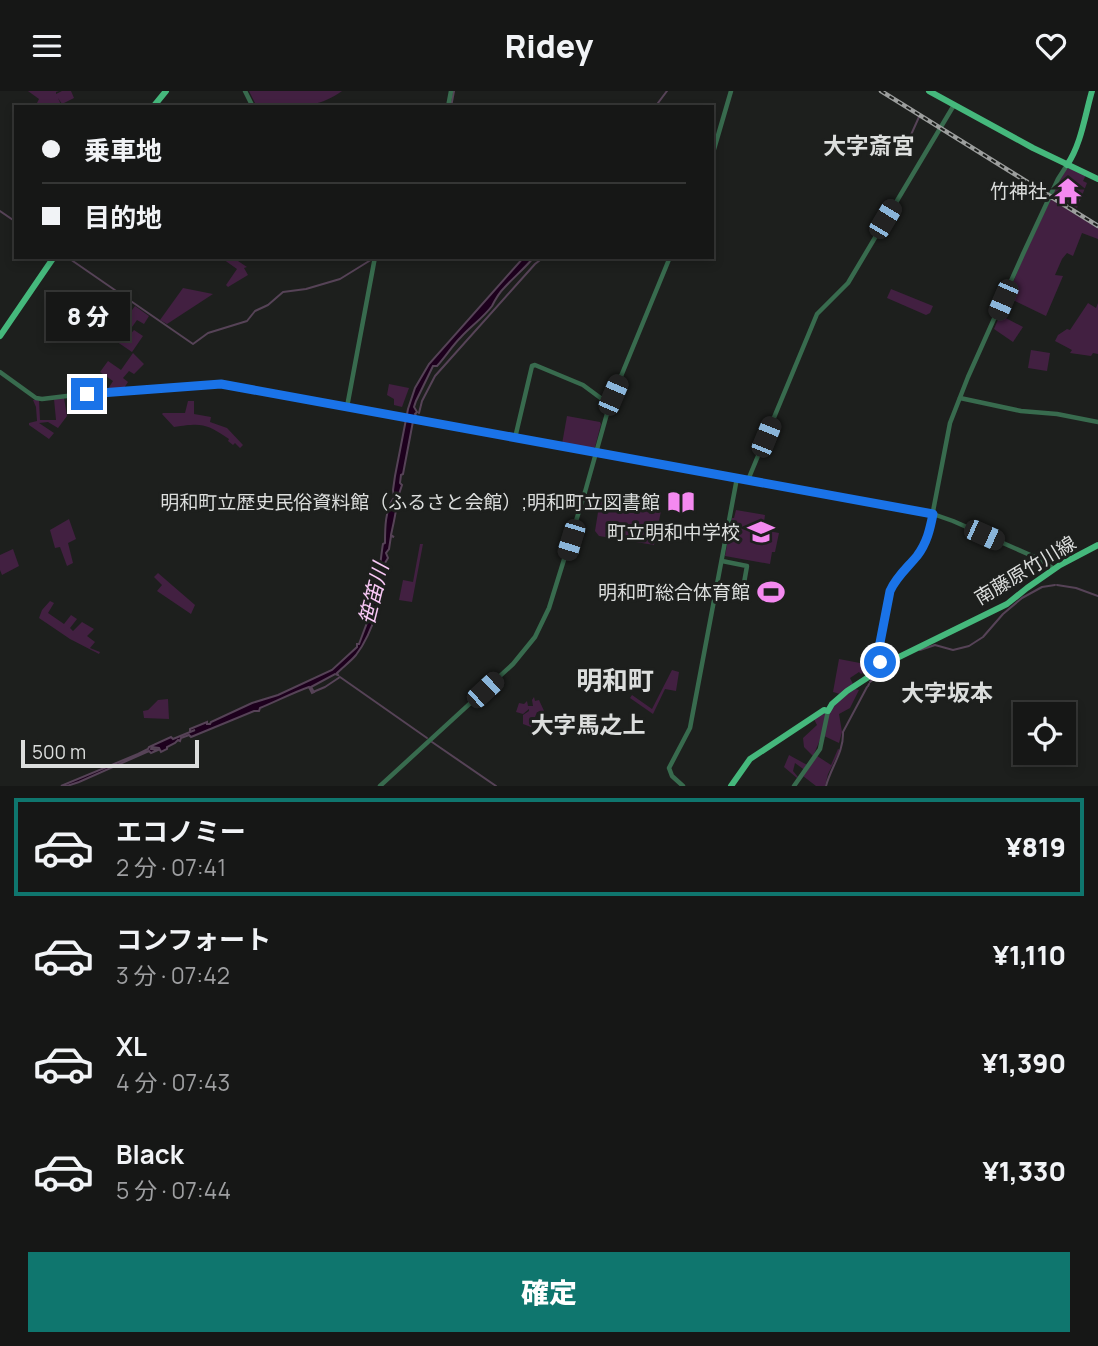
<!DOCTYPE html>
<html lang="ja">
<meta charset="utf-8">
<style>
body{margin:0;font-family:Manrope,"Noto Sans JP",sans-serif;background:#1f201f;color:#f1f3f6;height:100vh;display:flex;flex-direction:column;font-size:26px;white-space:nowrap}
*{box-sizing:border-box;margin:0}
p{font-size:23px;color:#9e9fa1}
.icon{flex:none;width:38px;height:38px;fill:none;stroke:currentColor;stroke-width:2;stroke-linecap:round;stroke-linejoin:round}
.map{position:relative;height:695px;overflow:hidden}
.panel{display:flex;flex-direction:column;background:#161716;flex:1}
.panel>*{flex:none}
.guide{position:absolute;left:14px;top:14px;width:700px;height:154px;border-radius:0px;box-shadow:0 4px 10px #0003,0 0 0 2px #353635;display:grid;align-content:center;height:154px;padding:0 28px;background:#161716}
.fabs{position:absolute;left:1013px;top:611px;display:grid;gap:14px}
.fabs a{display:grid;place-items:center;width:63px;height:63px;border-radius:0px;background:#161716;box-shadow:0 4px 10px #0003,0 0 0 2px #353635;font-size:35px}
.scale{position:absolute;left:21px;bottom:18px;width:178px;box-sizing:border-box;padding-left:7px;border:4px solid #dcdedd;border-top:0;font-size:19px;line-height:24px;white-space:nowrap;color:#dcdedd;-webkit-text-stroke:5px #1d1f1d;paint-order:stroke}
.end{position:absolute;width:32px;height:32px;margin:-16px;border:9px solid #1a73e8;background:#fff;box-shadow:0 0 0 4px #fff}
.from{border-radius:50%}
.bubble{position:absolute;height:49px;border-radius:0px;background:#161716;box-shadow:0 4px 10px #0003,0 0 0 2px #353635;font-size:23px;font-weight:800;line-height:49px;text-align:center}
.car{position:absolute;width:21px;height:42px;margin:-21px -10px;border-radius:9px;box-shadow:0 0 5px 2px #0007;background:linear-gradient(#222 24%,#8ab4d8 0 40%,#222 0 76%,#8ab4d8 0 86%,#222 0)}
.guide b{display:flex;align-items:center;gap:24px;height:66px;font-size:26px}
.guide b+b{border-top:2px solid #353635}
.guide i{width:18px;height:18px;background:#f1f3f6}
ul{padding:12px 0 0;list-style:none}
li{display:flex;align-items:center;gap:21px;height:98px;margin:0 14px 10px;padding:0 14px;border:4px solid transparent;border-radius:0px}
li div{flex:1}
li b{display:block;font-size:26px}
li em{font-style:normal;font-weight:800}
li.on{border-color:#0f766e}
li>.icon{width:63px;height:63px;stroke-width:1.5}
.cta{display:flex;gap:14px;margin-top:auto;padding:14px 28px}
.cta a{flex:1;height:80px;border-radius:0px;background:#0f766e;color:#fff;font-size:28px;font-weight:800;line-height:80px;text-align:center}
header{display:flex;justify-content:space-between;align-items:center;height:91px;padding:0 28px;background:#161716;font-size:32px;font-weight:800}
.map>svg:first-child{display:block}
.green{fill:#422041}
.water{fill:#1d001d;stroke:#564357;stroke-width:2}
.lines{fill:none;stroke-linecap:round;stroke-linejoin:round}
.stream{stroke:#564357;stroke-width:2}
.minor{stroke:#386b4e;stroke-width:4.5}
.major{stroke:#45b87c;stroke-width:6}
.rail-casing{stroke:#9c9e9d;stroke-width:4.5}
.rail{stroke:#1d1f1d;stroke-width:2;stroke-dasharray:5;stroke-linecap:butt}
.route{stroke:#1a73e8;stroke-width:9}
.labels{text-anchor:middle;stroke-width:6;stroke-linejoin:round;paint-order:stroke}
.poi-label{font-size:19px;fill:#dcdedd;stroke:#1d1f1d;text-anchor:end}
.street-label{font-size:19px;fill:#dcdedd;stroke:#1d1f1d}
.water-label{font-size:21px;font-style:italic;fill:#f8c8f5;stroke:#1d1f1d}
.quarter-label{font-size:23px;font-weight:bold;fill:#dcdedd;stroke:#1d1f1d}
.district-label{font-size:26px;font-weight:bold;fill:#dcdedd;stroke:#1d1f1d}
</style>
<header><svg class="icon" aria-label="menu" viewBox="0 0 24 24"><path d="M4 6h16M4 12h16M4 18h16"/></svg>Ridey<svg class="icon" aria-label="heart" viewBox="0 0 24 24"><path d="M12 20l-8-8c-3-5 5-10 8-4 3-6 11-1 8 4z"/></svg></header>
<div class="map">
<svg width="1098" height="695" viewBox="0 0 1098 695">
<rect width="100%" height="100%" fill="#1d1f1d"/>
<g class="green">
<path d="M28,0H59L56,1V3L62,0H71L74,7L62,13L58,7L62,16H35L39,8Z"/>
<path d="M249,0H342C317,19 287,16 257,16Z"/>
<path d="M1069,77L1086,84L1083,90L1087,92L1077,117L1053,103L1065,78Z"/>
<path d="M1051,108L1098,137V148L1082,142L1073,165L1067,162L1062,168L1055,184L1063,185L1046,225L1015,210L1006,209L1023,167Z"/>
<path d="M220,166H232L247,176L244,177L248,184L228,196L226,194L237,178Z"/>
<path d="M183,197L213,203L167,233L160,229Z"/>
<path d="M891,198L933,215L930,222L926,224L887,207Z"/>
<path d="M1088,212L1096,217L1098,212V263L1093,262L1091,265L1070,262L1072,259L1055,250L1058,244L1067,238L1070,239Z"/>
<path d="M135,215L149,225L144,233L137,229L132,236L120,229L128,235L123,243L127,247L134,239L143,245L132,261L110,246L115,238L110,234L115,226L118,228L127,226Z"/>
<path d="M1000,224L1023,236L1013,251L994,238Z"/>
<path d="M1031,259L1050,262L1047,280L1028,277Z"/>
<path d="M133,262L144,273L134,283L129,280L123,287L128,291L124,297L108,298L113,290L100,281L108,270L121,279Z"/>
<path d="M389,293L409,297L402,316L394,314V308L387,304Z"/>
<path d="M64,307L67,325L58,337L48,331L39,332L54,342L49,348L29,334V332L37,330L36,316L33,309H39L40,329H56L54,308Z"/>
<path d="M188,310H194V323L211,326L210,331L227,337L243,354L240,357L235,352L233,354L228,350L229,348C205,332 202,332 174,336L162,323L163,322H185Z"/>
<path d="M567,325L600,331L601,333L595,356L592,359L562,353Z"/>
<path d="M601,408L659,418L661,420L654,454L599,445L595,440L600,409Z"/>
<path d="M736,419L765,424L763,439L779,442L775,461H772L770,473L725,465L732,427H734Z"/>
<path d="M69,428L76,448L68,452L73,472L67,475L60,456L55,457L50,439Z"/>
<path d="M420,453H423L412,511L399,509L403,489L413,491Z"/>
<path d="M13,458L19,475L2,484L0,479V464Z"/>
<path d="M158,482L195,514L191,523L157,500L162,494L154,486Z"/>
<path d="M50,510L54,512L48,522L64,533L71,524L77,528L70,537L73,540L82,531L94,538L87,545L95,551L90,557L100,561L99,563L70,548L39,527L42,519Z"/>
<path d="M839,568L865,573L864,575L867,579L861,583L859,581L850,587L853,593L840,603L833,601Z"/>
<path d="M672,579L679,581L676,600L665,598L653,623L630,607L632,604L652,618Z"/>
<path d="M855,598L859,599L850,617L839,623L842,641L839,652L822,644L814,663L831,674L838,658L840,659L828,683L825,695H816L803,685L806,680L795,672L793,680L798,686L797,687L784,676L789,664L809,675L815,667L804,656L803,647L817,634L814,628Z"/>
<path d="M534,606L535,610L539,609L545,622L544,623L537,621L531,636L523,633V624L529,620V618L523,623L516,621L519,612L524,613L527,610L528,615H533L532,609Z"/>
<path d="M168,608L169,628L144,627L143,620L148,619L158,609Z"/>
</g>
<path class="water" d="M524,166H534C525,177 514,186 504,197C499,202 495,209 492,215C483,227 471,235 461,246C452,255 446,265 437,275H433L416,310L414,316L417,321L415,323L416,325H414L403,383L401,384L400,392L402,394L399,403L400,407L398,408C396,420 394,431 391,444L394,446L391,445L389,458L386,462L388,467L385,472C386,498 373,542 356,564C350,571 343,576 337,582L338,584L335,583L311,596L314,601L312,602L309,596C292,602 277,610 260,617L259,620H254L191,646L189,644L181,647L180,650L178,649L175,652L167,656V658L161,661L159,657L152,656L151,658L158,659L151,662L149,660L79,691L67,695H61L138,663L148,658L149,656L171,646L173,648L195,639L190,641V638L207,631V633H210L211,631L252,612L278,604L332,579L357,556V553H359L371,521L376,491C380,484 381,463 383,453L385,452C385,438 385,418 394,407L393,399L395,385L408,318L415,297L429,273Z"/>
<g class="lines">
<g class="stream">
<path d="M451,16L454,0"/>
<path d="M655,16L667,0"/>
<path d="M910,46L919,26"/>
<path d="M0,120L16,131"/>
<path d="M67,166L193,253L208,242L247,230L255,220L268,214L283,201L306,198L340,188L374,167"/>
<path d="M419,322L422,310L435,285L535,173L544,166"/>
<path d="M1057,494L1076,497L1098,505"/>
<path d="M920,559L935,554L953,559L969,555L983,546L1003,523L1022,507L1042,496L1055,494"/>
<path d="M870,591L885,578"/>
<path d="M868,595L869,593"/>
<path d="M313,601L325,596L340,586L427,647"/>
<path d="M432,651L496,695"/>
<path d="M826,695C831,676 844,661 843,641L867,596"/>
</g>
<g class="minor">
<path d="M245,0L253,16"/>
<path d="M448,16L451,0"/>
<path d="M712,65L731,0"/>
<path d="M0,281L36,307L42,308L108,300L221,293L933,423L953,430L1037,467L1054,478"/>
<path d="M960,307L1021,320L1057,323L1098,331"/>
<path d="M347,316L375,166"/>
<path d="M515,347L532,275L535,274L583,294L610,314"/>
<path d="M748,389L817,223L848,192L954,14"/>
<path d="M722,470L747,475L744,492"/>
<path d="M883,576L878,563L890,500L895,491L919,462L926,450L930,436L950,332L968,286L1023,163L1058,88L1067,74"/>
<path d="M380,695L513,573L535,546L549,517L585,401L610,312L670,166"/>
<path d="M683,695L672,685L669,677L690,637L737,387"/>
<path d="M794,695L820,658L828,620"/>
</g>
<g class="major">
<path d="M929,0L1033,57L1098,88"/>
<path d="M153,16L166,0"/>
<path d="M1067,74C1081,54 1085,24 1092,0"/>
<path d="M0,245L54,166"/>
<path d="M731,695L750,668L824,619L828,620L832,613L847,600L899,566L1007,513L1027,497L1060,474L1098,454"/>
</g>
<defs>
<path id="rail" d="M881,0L1098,135"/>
</defs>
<use href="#rail" class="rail-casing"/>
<use href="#rail" class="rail"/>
</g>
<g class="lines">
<path class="route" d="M87,303L221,293L933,423C930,438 927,452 917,465C908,476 896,486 890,500L878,562L880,571"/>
</g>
<defs>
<symbol id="temple-bare" viewBox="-9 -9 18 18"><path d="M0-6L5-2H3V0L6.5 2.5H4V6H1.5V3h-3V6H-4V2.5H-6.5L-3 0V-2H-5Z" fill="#f489f0" stroke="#1d1f1d" stroke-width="2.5" paint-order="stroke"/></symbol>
<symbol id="library-bare" viewBox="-9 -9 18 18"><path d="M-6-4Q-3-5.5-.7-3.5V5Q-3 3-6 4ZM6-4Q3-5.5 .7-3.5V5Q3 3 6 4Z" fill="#f489f0" stroke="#1d1f1d" stroke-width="2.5" paint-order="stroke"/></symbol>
<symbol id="school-bare" viewBox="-9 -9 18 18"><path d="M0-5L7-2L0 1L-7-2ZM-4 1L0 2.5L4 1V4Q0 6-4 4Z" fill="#f489f0" stroke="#1d1f1d" stroke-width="2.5" paint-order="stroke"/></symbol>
<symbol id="stadium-bare" viewBox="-9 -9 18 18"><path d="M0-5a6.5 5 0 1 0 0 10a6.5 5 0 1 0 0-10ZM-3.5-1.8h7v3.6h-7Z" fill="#f489f0" stroke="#1d1f1d" stroke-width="2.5" paint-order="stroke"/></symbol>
</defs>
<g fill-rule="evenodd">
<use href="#temple-bare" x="1049" y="81" width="38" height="38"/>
<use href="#library-bare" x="662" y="392" width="38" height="38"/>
<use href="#school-bare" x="742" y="422" width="38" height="38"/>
<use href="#stadium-bare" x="752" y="482" width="38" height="38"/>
</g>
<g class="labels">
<g class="poi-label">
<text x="1047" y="107">竹神社</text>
<text x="660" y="418">明和町立歴史民俗資料館（ふるさと会館）;明和町立図書館</text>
<text x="740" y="448">町立明和中学校</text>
<text x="750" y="508">明和町総合体育館</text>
</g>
<g class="street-label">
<text transform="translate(1025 479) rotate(-31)" y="7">南藤原竹川線</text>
</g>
<g class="water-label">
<text transform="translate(374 503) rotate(-76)" y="7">笹笛川</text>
</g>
<g class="quarter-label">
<text x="869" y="63">大字斎宮</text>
<text x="947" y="610">大字坂本</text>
<text x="588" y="642">大字馬之上</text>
</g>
<g class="district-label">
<text x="615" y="599">明和町</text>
</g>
</g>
</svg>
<div class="fabs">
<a><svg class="icon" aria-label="locate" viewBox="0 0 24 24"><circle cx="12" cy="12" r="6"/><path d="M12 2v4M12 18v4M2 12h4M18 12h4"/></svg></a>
</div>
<div class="scale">500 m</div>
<i class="end from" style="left:880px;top:571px"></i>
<i class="end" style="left:87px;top:303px"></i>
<div class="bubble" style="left:46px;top:201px;width:84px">8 分</div>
<i class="car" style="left:885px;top:128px;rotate:31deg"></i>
<i class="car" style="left:1003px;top:209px;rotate:203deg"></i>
<i class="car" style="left:613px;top:304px;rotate:23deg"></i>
<i class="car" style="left:766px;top:346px;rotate:22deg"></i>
<i class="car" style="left:984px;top:444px;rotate:114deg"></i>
<i class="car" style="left:571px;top:449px;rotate:197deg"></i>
<i class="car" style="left:485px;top:599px;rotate:47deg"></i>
<div class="guide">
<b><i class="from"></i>乗車地</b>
<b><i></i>目的地</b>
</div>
</div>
<section class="panel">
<ul>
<li class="on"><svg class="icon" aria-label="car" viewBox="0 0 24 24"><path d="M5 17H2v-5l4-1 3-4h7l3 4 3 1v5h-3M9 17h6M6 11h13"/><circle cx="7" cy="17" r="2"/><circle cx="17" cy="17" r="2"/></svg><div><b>エコノミー</b><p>2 分 · 07:41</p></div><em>¥819</em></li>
<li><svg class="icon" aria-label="car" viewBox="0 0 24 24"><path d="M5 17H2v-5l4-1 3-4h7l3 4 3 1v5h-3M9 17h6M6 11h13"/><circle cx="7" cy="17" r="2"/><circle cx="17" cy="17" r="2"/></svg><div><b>コンフォート</b><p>3 分 · 07:42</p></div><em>¥1,110</em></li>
<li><svg class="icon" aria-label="car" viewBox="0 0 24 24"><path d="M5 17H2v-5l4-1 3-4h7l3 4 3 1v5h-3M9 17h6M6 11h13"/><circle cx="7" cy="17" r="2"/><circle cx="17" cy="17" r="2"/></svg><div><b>XL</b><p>4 分 · 07:43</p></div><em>¥1,390</em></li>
<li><svg class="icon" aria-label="car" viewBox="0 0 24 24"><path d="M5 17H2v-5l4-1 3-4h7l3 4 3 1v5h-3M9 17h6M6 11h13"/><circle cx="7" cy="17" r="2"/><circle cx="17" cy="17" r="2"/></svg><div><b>Black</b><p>5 分 · 07:44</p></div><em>¥1,330</em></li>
</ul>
<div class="cta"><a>確定</a></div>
</section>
